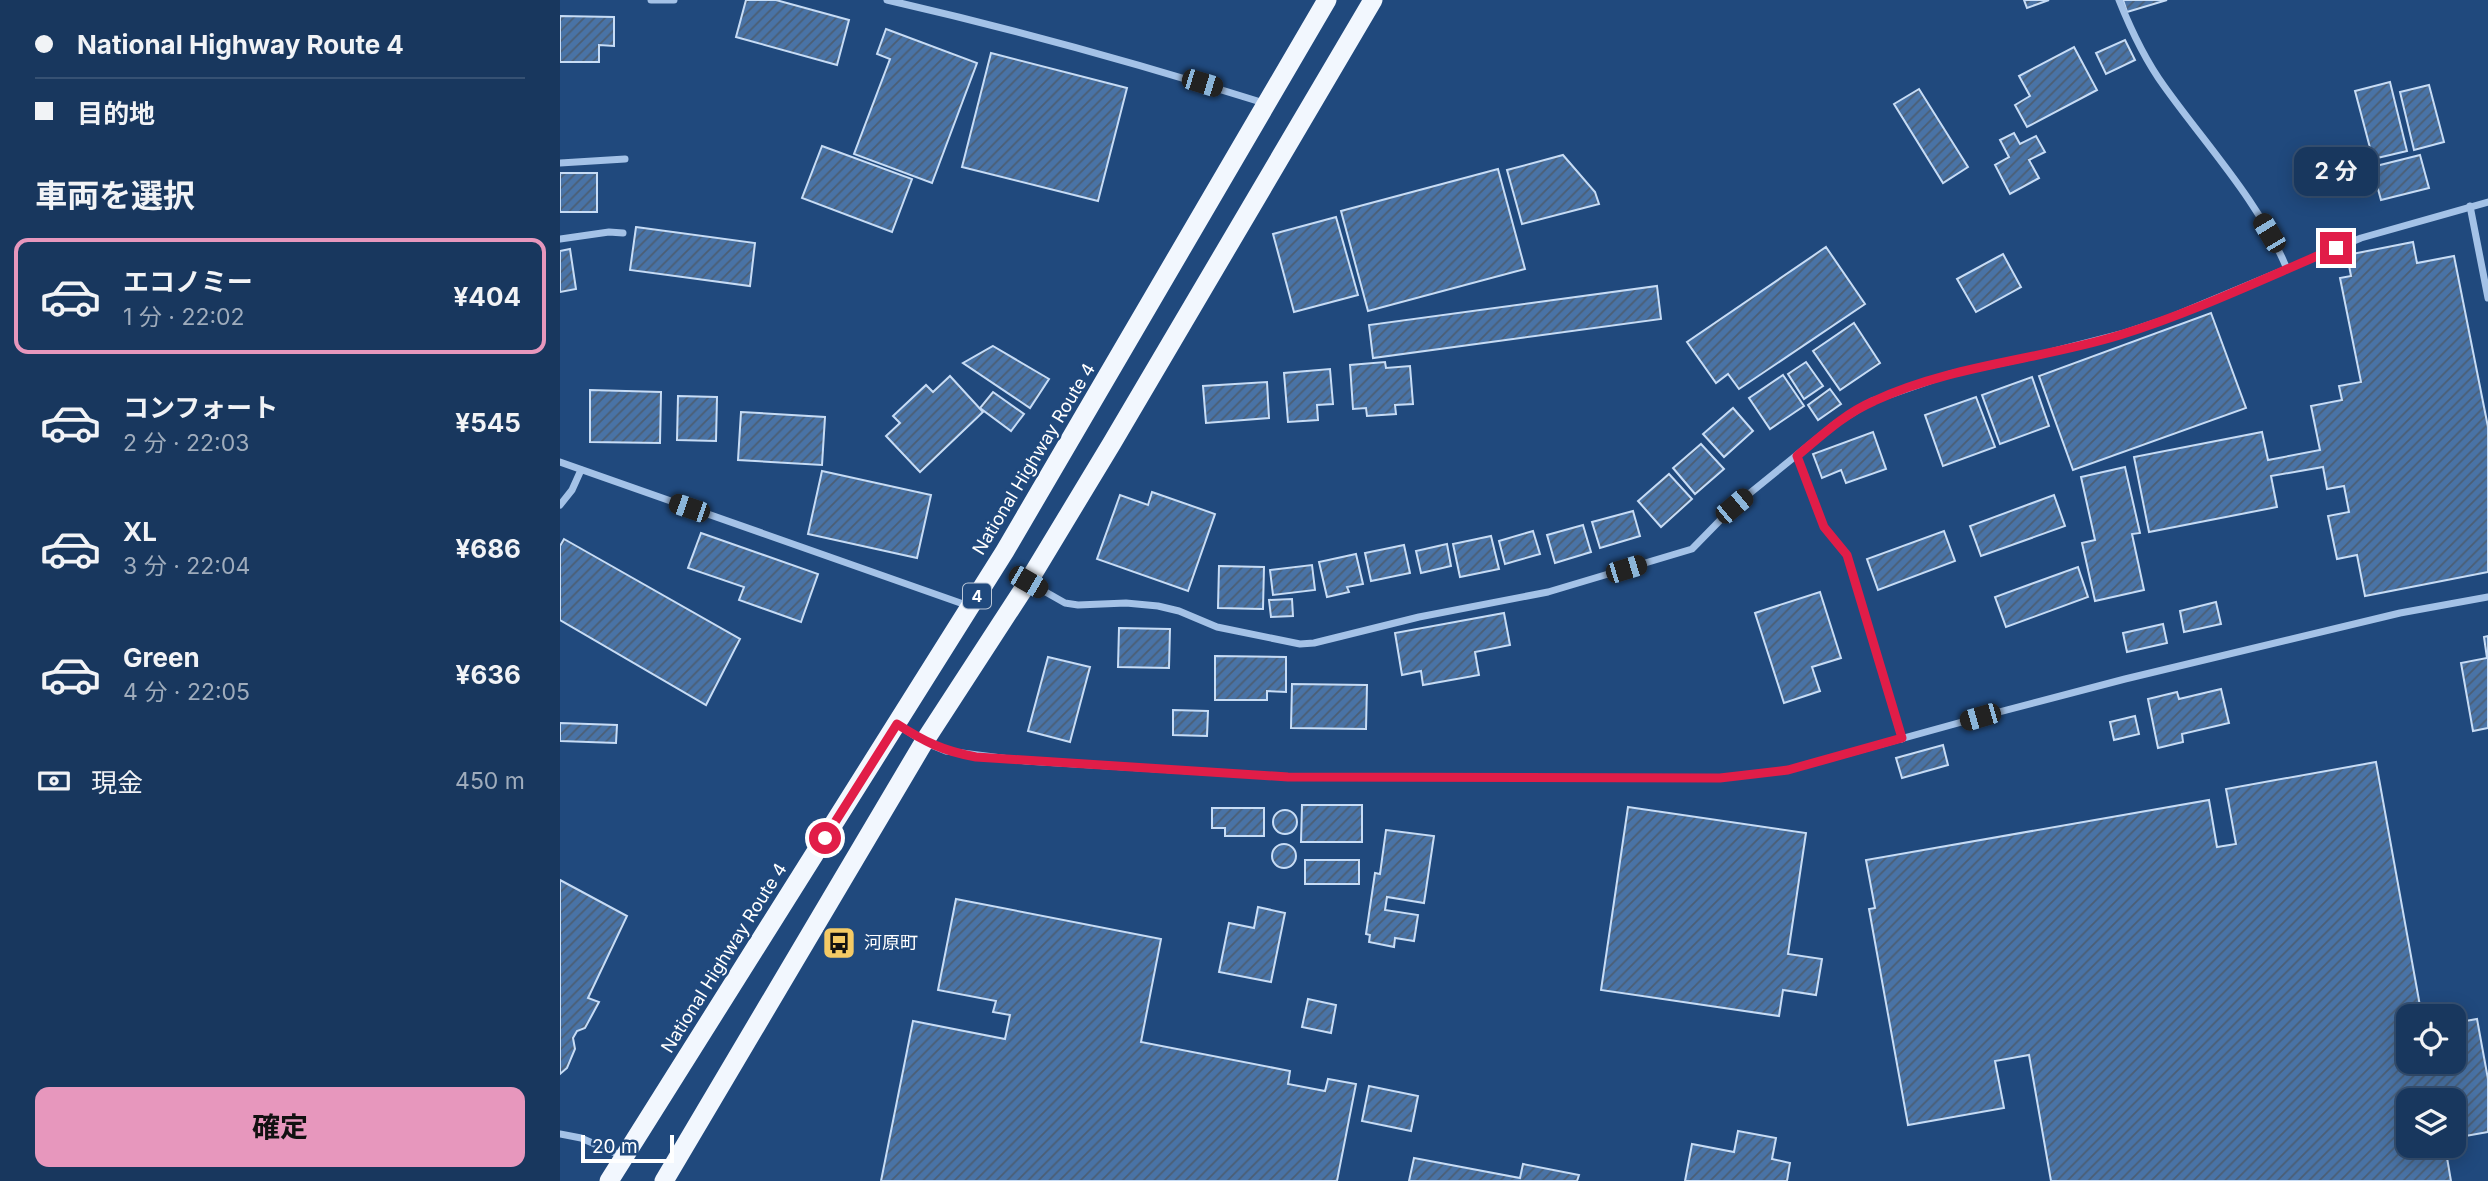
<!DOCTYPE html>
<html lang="ja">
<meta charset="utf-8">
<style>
body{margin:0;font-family:Inter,"Noto Sans JP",sans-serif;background:#254267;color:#f1f3f6;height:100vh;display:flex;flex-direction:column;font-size:26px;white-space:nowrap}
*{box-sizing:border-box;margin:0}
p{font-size:23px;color:#9facbc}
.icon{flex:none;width:38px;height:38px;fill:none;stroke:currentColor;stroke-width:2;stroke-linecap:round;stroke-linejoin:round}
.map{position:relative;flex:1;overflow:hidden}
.side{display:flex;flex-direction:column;background:#18375e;width:560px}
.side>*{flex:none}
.guide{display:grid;align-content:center;height:154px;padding:0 35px;background:#18375e}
.buttons{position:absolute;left:1836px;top:1004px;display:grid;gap:14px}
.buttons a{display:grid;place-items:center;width:70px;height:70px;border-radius:14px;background:#18375e;box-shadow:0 4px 18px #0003,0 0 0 2px #365173;font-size:35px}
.scale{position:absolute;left:21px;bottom:18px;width:93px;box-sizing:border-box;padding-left:7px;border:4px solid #fff;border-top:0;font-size:19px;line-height:24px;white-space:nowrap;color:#fff;-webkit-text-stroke:5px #20497d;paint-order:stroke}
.end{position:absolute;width:32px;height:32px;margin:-16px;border:9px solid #e11d48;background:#fff;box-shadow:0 0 0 4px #fff}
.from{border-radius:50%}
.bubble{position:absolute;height:49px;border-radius:14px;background:#18375e;box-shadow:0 4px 18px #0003,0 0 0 2px #365173;font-size:23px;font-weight:700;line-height:49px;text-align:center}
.car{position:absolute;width:21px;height:42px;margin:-21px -10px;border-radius:9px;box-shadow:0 0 5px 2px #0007;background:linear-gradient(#222 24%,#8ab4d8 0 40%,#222 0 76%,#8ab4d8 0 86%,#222 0)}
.guide b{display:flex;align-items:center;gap:24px;height:66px;font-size:26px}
.guide b+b{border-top:2px solid #365173}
.guide i{width:18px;height:18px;background:#f1f3f6}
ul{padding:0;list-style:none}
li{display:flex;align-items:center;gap:21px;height:116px;margin:0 14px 10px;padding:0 21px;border:4px solid transparent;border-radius:14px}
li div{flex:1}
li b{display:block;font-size:26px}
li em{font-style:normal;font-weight:700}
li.selected{border-color:#e797bd}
li>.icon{width:63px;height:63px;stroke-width:1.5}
h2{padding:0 35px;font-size:32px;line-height:84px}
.pay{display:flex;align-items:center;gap:18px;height:77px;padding:0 35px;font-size:26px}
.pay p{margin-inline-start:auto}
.primary-button{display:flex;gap:14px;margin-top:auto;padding:14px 35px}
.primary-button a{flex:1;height:80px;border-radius:14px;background:#e797bd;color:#111;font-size:28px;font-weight:700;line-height:80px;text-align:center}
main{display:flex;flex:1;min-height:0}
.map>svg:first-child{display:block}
.building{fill:url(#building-hatch);stroke:#c7dcf5;stroke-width:2}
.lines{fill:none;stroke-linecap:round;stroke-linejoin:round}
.minor{stroke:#a4c2e7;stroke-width:7}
.trunk{stroke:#f2f7fe;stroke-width:19}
.route{stroke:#e11d48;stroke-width:9}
.labels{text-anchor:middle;stroke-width:5;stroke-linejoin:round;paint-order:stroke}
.shield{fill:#20497d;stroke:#bcc8d8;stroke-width:2}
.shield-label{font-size:16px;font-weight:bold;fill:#fff}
.street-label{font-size:18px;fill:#fff;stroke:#20497d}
.poi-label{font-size:18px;fill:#fff;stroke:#20497d;text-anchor:start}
</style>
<main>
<section class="side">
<div class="guide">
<b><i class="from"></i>National Highway Route 4</b>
<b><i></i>目的地</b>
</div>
<h2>車両を選択</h2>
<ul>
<li class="selected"><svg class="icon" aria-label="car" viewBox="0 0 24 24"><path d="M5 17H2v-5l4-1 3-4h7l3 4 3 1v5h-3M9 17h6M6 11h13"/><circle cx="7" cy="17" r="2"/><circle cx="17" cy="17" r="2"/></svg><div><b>エコノミー</b><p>1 分 · 22:02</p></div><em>¥404</em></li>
<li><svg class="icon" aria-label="car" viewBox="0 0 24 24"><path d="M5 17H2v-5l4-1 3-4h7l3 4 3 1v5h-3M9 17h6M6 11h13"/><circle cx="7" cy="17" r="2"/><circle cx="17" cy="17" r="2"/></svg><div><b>コンフォート</b><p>2 分 · 22:03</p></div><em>¥545</em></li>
<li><svg class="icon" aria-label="car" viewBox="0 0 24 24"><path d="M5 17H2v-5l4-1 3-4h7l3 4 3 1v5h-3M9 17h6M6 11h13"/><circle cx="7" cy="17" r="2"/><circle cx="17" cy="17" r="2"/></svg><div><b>XL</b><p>3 分 · 22:04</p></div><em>¥686</em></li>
<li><svg class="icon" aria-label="car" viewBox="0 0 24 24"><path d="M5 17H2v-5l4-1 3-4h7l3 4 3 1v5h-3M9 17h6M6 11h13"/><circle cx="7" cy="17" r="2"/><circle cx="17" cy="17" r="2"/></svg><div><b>Green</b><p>4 分 · 22:05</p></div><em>¥636</em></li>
</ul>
<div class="pay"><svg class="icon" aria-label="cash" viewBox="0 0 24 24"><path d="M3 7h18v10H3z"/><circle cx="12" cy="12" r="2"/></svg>現金<p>450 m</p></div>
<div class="primary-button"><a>確定</a></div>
</section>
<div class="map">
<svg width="1928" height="1181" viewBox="0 0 1928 1181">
<defs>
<pattern id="building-hatch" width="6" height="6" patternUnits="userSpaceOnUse" patternTransform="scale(1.75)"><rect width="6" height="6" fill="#4973a6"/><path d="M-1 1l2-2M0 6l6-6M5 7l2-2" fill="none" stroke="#4b5e74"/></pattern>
</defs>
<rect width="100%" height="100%" fill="#20497d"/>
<g class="building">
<path d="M186,0H216L289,20L277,65L176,37Z"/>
<path d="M1464,0H1489L1467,8Z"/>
<path d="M1563,0H1607L1567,12Z"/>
<path d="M0,16L54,17V46L39,45V62H0Z"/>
<path d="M326,29L417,63L372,183L294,154L330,59L317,54Z"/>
<path d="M1565,40L1575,60L1546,74L1536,53Z"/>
<path d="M1514,47L1537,90L1467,127L1455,105L1470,96L1459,76Z"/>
<path d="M431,53L567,88L538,201L402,167Z"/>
<path d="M1830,82L1847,151L1813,159L1795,91Z"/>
<path d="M1869,85L1884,142L1854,150L1840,92Z"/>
<path d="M1359,89L1408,167L1383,183L1334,104Z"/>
<path d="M1454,133L1460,144L1476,136L1485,152L1469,160L1479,178L1450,194L1435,165L1449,157L1440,140Z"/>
<path d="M262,146L352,179L332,232L242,198Z"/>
<path d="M1003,155L1035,192L1039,204L962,224L947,170Z"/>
<path d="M1860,155L1869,188L1821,200L1812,167Z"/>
<path d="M938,169L965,269L808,311L781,211Z"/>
<rect x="0" y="173" width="37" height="39"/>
<path d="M776,217L798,295L734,312L713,234Z"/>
<path d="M76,227L195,243L190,286L70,270Z"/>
<path d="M1853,242L1857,263L1894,256L1928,427V572L1805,596L1797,555L1777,559L1768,516L1789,512L1784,486L1767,489L1763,467L1711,476L1717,507L1589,532L1574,457L1702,432L1708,460L1760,450L1751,406L1782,400L1779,386L1801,382L1780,278L1791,276L1787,255Z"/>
<path d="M1266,247L1305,304L1179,389L1168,374L1156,383L1127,342Z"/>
<path d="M10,249L16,289L0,292V251Z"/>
<path d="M1443,254L1461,287L1416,312L1397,279Z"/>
<path d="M1097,286L1101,319L813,358L809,325Z"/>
<path d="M1651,313L1686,408L1513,470L1479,376Z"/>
<path d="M1294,323L1320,363L1280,390L1253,351Z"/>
<path d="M433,346L489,379L470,408L403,363Z"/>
<path d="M825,362L826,368L850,366L853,404L835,405L836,414L807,416L806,408L793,409L790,365Z"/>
<path d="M1246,362L1263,386L1244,399L1228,374Z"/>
<path d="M770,369L773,404L757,405L758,420L728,422L724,373Z"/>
<path d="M1223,375L1244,406L1210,429L1189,398Z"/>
<path d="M390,376L423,412L360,472L326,436L340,423L333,416L366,385L373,392Z"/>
<path d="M1472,377L1489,426L1440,444L1422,395Z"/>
<path d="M707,382L709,418L646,423L643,386Z"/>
<path d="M1270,389L1281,404L1258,420L1248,405Z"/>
<path d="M30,390L101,392L100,443L30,442Z"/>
<path d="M433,392L464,414L451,431L420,408Z"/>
<path d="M118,396L157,397L156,441L117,440Z"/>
<path d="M1416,397L1435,447L1383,466L1365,415Z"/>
<path d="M1173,408L1193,431L1164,457L1143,434Z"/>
<path d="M181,412L265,417L262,465L178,460Z"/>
<path d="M1313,432L1326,469L1286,483L1281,470L1262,478L1253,454Z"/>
<path d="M1141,444L1164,469L1135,494L1113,468Z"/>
<path d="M1565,467L1580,533L1572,534L1584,590L1535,601L1522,543L1535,540L1521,477Z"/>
<path d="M262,471L371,495L357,558L248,534Z"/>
<path d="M1109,474L1132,499L1101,527L1078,501Z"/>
<path d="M592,492L655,514L628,591L537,559L560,495L588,505Z"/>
<path d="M1494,495L1505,526L1421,556L1410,526Z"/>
<path d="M1073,511L1080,536L1040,548L1032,522Z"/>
<path d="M1023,525L1031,552L995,563L987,535Z"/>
<path d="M973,531L980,554L945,564L939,541Z"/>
<path d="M1384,531L1395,561L1318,590L1307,559Z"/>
<path d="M141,533L258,574L241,622L179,600L184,587L128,568Z"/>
<path d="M931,536L939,569L900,577L893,544Z"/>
<path d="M4,539L180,639L146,705L0,620V546Z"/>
<path d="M887,544L891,566L861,573L856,551Z"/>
<path d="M844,545L850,573L811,581L805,553Z"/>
<path d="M796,554L803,584L787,587L789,592L767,597L759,562Z"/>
<path d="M752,565L755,590L713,595L710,570Z"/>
<path d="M659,566L704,567L703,609L658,608Z"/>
<path d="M1518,567L1528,597L1446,627L1435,597Z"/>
<path d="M1260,592L1281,658L1252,667L1260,691L1224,703L1195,613Z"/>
<path d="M732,599L733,616L711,617L709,600Z"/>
<path d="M1656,602L1661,624L1624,632L1620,611Z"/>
<path d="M944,613L950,645L915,652L919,675L863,685L861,671L842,675L835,633Z"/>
<path d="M1603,624L1607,643L1567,652L1563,633Z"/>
<path d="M559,628L610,629L609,668L558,667Z"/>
<path d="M1928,636V728L1913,731L1901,663L1927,658L1924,637Z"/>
<path d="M655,656L726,657V692L707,691V700H655Z"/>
<path d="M488,657L530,667L510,742L468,731Z"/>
<path d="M732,684L807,685L806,729L731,728Z"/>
<path d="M1661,689L1669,723L1622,734L1623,742L1598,748L1588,699L1617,692L1619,699Z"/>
<path d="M613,710L648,711L647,736L613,735Z"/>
<path d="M1575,716L1579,734L1554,740L1550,722Z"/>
<path d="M0,723L57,725L56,743L0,741Z"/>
<path d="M1383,745L1388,765L1342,778L1336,758Z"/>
<path d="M1816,762L1862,1017H1848V1062H1894V1023L1917,1019L1928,1079V1132L1894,1138V1101H1848V1146H1885L1891,1181H1491L1469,1055L1435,1061L1444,1108L1348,1125L1309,909L1315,908L1306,860L1649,800L1657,847L1676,844L1666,789Z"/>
<path d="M742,805H802V842H741Z"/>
<path d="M1068,807L1246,833L1228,954L1262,959L1256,995L1223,990L1219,1016L1041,990Z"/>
<path d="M652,808H704V836H665V828H652Z"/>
<circle cx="725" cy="822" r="12"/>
<path d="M826,830L874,836L864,903L827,897L825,910L858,915L854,941L835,938L834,947L809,942L810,935L806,934L815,873L820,874Z"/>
<circle cx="724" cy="856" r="12"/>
<rect x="745" y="860" width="54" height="24"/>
<path d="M0,880L67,916L28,998L39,1002L25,1028L17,1031L13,1038L15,1049L7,1068L0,1074Z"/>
<path d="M396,899L601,939L581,1042L730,1071L728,1084L765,1091L768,1079L796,1084L777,1181H321L353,1021L445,1039L450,1015L433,1012L436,1001L378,990Z"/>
<path d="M698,907L725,913L711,982L659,972L669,923L694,928Z"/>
<path d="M748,999L776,1005L771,1033L742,1027Z"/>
<path d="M809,1086L858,1096L851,1131L802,1121Z"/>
<path d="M1178,1131L1216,1138L1212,1159L1230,1163L1227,1181H1125L1132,1144L1174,1152Z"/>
<path d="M854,1158L960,1178L963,1164L1019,1175L1017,1181H849Z"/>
</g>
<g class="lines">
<g class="minor">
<path d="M91,0H114"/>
<path d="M327,0C454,29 580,64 704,103"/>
<path d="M1559,0C1571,30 1585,60 1604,86C1646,145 1699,201 1727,269"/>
<path d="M0,163L65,159"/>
<path d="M1910,206L1928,298"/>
<path d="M0,239L49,232L63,233"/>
<path d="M1237,456L1264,527L1287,555L1342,739"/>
<path d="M0,462L409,606"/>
<path d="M0,505L12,490L21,470"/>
<path d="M468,582L505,603L518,605L566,603L598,606L619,611L657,627L740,644L754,643L859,617L988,592L1132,549L1174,506L1275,424L1312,401L1390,374L1479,355L1561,334L1609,318L1801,238L1928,202"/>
<path d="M337,724L364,742L386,751L466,761L728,777L1160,778L1228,770L1420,717L1565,679L1840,613L1928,597"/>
<path d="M0,1134L21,1138L62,1156"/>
</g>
<g class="trunk">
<path d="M49,1181L445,551L767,0"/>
<path d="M104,1181L364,742L468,582L552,443L813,0"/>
</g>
</g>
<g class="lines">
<path class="route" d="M265,838L337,724C365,742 383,751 416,757L728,777L1160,778L1228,770L1342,738L1287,555L1264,527L1237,456C1261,436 1284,414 1314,401C1391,365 1479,360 1560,335C1634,312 1705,278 1776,248"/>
</g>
<defs>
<symbol id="bus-square" viewBox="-11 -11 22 22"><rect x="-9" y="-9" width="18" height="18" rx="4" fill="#f4ca65" stroke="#20497d"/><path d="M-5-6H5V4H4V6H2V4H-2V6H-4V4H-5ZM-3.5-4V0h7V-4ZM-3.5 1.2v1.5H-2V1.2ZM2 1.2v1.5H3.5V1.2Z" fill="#111"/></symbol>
</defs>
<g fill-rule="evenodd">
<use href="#bus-square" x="260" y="924" width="38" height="38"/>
</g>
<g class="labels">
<rect class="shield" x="403" y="583.5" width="28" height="25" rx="5"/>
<g class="shield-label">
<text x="417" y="602">4</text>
</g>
<g class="street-label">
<text transform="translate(474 459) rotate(-59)" y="6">National Highway Route 4</text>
<text transform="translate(164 958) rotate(-58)" y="6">National Highway Route 4</text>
</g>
<g class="poi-label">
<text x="304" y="949">河原町</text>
</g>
</g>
</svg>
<div class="buttons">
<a><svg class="icon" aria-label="locate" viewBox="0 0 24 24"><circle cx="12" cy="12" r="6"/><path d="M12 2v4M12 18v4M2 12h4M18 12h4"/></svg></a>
<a><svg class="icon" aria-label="layers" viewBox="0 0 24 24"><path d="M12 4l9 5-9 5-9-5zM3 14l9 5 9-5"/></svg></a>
</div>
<div class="scale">20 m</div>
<i class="end from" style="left:265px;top:838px"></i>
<i class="end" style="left:1776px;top:248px"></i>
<div class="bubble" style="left:1734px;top:147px;width:84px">2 分</div>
<i class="car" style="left:642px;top:83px;rotate:107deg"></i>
<i class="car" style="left:1709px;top:233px;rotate:329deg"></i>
<i class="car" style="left:1174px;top:506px;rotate:50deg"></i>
<i class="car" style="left:129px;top:508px;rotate:289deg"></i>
<i class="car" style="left:1066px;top:569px;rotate:73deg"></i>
<i class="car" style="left:468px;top:582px;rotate:120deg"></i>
<i class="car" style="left:1420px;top:717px;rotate:254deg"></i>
</div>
</main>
